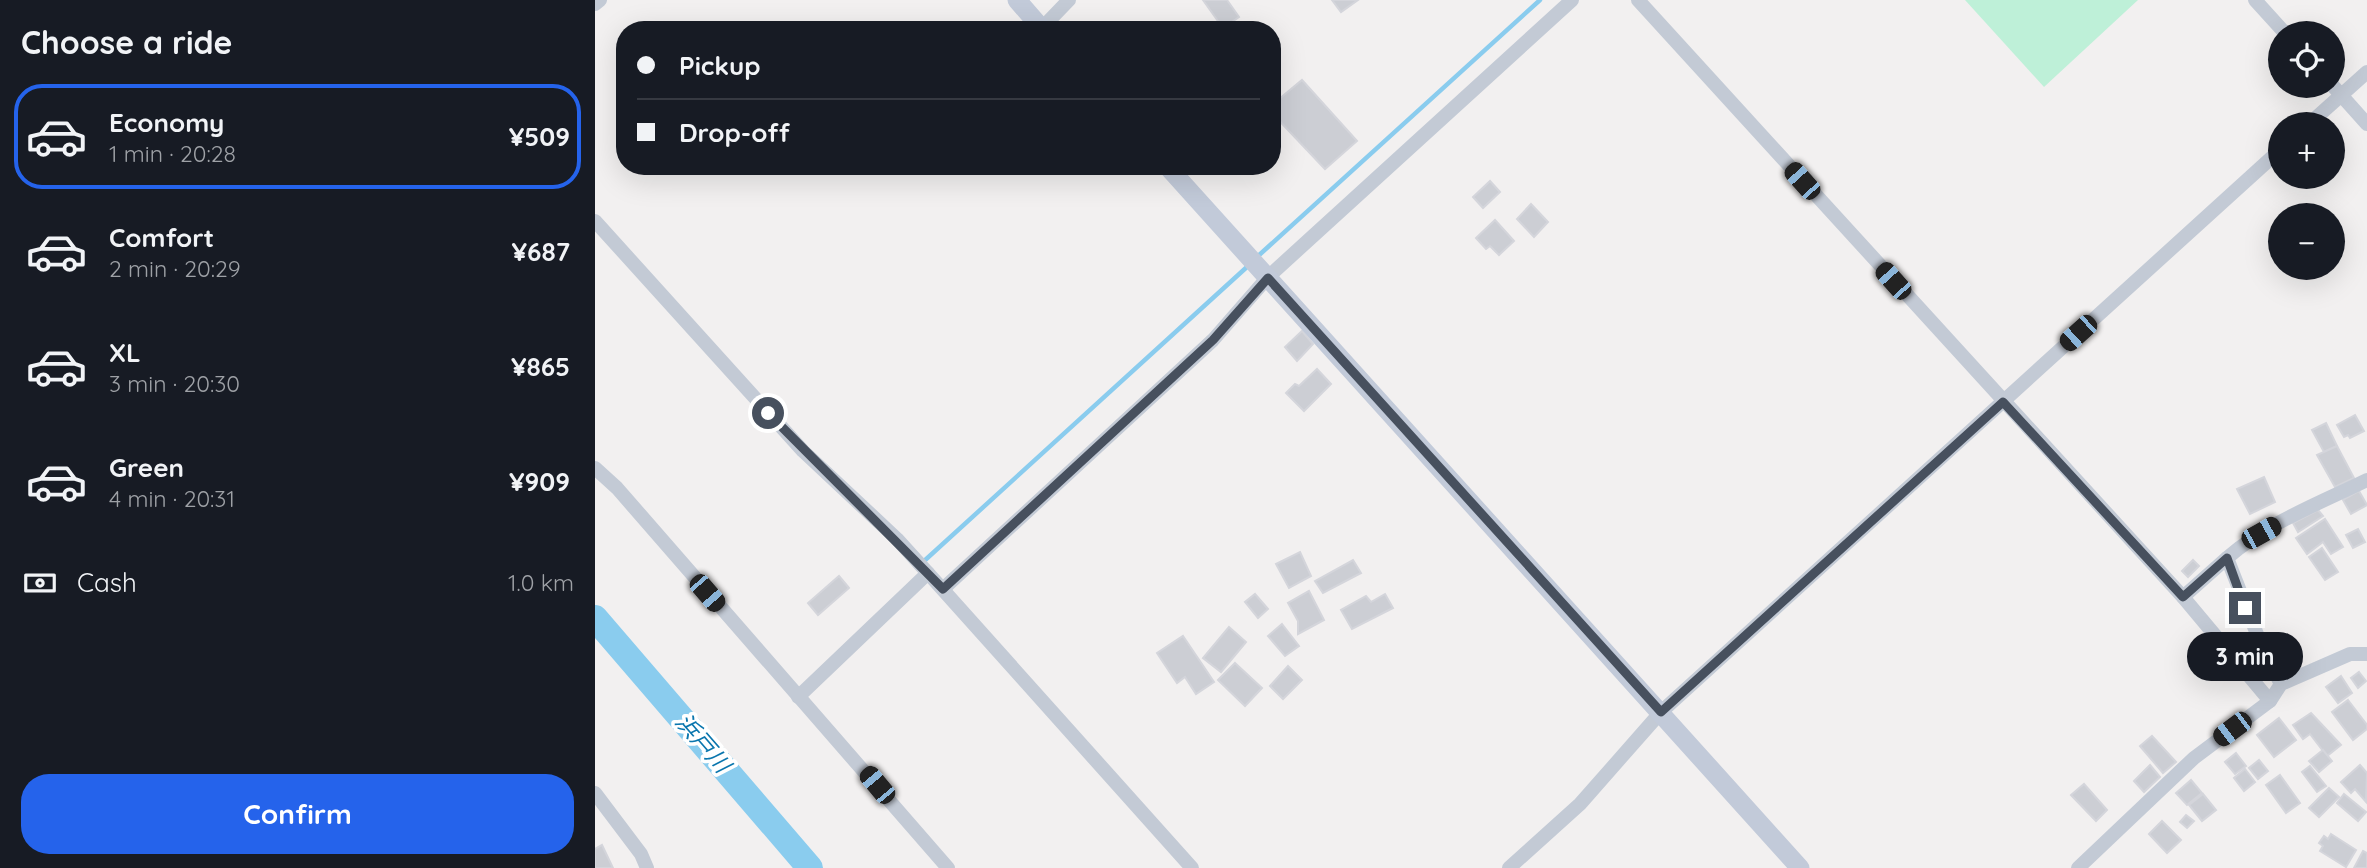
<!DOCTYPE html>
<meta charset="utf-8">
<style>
body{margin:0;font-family:Quicksand,"Noto Sans JP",sans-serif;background:#242831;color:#f1f3f6;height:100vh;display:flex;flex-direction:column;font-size:26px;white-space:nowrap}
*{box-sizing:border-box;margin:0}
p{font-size:23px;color:#9ea1a6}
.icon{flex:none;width:38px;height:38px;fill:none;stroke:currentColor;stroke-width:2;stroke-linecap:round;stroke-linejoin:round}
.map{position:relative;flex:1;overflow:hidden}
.drawer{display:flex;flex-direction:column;background:#171b24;width:595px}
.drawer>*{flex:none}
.top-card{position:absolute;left:21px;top:21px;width:665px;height:154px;border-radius:28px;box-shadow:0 7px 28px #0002;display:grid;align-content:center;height:154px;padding:0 21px;background:#171b24}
.controls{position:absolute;left:1673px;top:21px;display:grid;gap:14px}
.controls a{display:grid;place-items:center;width:77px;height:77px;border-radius:50%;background:#171b24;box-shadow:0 7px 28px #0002;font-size:35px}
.end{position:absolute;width:32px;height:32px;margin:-16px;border:9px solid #47505e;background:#fff;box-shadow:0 0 0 4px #fff}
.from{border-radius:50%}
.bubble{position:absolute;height:49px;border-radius:24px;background:#171b24;box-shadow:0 7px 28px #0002;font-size:23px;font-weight:800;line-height:49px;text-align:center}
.car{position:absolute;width:21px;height:42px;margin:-21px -10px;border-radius:9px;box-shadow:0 0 5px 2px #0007;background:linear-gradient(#222 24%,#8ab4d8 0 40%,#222 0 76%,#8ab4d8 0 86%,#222 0)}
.top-card b{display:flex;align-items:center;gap:24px;height:66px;font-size:26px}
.top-card b+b{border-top:2px solid #363941}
.top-card i{width:18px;height:18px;background:#f1f3f6}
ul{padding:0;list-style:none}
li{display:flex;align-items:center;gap:21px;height:105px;margin:0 14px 10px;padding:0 7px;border:4px solid transparent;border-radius:28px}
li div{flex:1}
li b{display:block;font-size:26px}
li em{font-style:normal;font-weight:800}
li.current{border-color:#2563eb}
li>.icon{width:63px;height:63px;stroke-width:1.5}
h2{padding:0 21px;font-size:32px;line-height:84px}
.pay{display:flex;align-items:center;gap:18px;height:77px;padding:0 21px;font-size:26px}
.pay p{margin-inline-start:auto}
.action{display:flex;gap:14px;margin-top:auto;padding:14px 21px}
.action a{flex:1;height:80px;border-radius:28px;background:#2563eb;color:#fff;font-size:28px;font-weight:800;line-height:80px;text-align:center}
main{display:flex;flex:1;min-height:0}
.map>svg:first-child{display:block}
.green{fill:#bef0d8}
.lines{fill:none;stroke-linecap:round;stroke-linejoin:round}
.stream{stroke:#8accee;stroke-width:4.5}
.river{stroke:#8accee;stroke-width:26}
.building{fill:#ccced4;stroke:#d4d5db;stroke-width:2}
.street{stroke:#c3cad5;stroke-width:14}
.secondary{stroke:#c2cad9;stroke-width:19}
.route{stroke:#47505e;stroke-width:9}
.labels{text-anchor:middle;stroke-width:7;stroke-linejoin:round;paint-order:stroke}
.water-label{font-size:23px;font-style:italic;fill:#0a76ae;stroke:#fff}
</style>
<main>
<section class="drawer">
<h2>Choose a ride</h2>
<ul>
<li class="current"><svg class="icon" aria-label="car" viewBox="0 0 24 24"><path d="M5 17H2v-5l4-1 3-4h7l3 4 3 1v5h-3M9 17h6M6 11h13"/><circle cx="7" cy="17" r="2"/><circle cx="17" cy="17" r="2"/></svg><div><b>Economy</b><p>1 min · 20:28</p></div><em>¥509</em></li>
<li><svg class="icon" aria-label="car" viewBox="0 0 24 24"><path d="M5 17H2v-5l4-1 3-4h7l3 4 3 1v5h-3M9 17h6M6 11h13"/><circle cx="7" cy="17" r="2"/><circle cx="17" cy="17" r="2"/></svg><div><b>Comfort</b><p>2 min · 20:29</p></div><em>¥687</em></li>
<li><svg class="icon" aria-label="car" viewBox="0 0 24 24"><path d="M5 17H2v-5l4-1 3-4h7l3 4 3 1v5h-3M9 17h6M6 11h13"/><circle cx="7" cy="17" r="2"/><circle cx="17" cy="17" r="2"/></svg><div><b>XL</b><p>3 min · 20:30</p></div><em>¥865</em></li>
<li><svg class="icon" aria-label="car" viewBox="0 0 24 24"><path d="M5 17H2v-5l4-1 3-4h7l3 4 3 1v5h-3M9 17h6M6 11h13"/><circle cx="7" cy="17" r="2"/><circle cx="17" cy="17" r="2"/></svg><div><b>Green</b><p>4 min · 20:31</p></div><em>¥909</em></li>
</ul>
<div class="pay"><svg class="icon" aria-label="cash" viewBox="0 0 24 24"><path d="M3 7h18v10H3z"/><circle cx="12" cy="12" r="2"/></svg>Cash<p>1.0 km</p></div>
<div class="action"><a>Confirm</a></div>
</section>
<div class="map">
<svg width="1772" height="868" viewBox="0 0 1772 868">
<rect width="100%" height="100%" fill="#f2f0f0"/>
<path class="green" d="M1370,0H1543L1449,87Z"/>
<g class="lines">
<g class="stream">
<path d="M662,257L945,0"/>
<path d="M328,562L653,266"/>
</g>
<path class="river" d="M0,618L215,868"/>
</g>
<g class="building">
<path d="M608,0H632L644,17L628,28Z"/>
<path d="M737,0H763L746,12Z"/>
<path d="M707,80L762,141L730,169L677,113V105Z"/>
<path d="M895,181L905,192L888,208L878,197Z"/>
<path d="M936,204L953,222L939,237L922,219Z"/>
<path d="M900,220L919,241L904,255L895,246L891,249L881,238Z"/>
<path d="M707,331L718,344L702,361L690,347Z"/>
<path d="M722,369L736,384L709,411L691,393L700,384L704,386Z"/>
<path d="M1760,415L1769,431L1755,438L1753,435L1749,437L1742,425Z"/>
<path d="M1731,423L1742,446L1729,452L1717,430Z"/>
<path d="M1742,446L1759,478L1740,487L1722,455Z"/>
<path d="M1669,477L1680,502L1655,514L1642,489Z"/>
<path d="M1764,491L1772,505L1756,514L1748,500Z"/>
<path d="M1723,510L1728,516L1703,532L1698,523Z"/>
<path d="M1730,519L1748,547L1736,554L1728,542L1712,554L1701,538Z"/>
<path d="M1763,529L1770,542L1758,548L1751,535Z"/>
<path d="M1727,548L1743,572L1730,580L1714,557Z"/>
<path d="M705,552L716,576L694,588L681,564Z"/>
<path d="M758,560L766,573L728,593L720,581Z"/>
<path d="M1598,560L1604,566L1593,577L1587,571Z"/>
<path d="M244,576L254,588L223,615L213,603Z"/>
<path d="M714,591L729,620L703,634V621L693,603Z"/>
<path d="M660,594L673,609L663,618L650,602Z"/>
<path d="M790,594L798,608L757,629L746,610L771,596L776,602Z"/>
<path d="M687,624L704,646L690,656L673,636Z"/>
<path d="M634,627L651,642L626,672L608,658Z"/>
<path d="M588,636L619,682L601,694L590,677L582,683L562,653Z"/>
<path d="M640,663L667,688L650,706L623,680Z"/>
<path d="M693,666L707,680L688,699L675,686Z"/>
<path d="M1764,672L1771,681L1763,688L1756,678Z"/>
<path d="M1746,676L1757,693L1743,703L1731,687Z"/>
<path d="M1753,700L1772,725V729L1758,740L1737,712Z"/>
<path d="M1716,713L1746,745L1732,756L1715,734L1708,739L1698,725Z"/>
<path d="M1684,718L1701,740L1679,757L1662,735Z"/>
<path d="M1557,736L1581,762L1568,773L1545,746Z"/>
<path d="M1728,750L1737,761L1724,772L1714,761Z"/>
<path d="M1641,753L1651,766L1640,774L1630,762Z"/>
<path d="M1664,760L1673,771L1663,779L1654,768Z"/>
<path d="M1555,765L1565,777L1549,792L1539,781Z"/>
<path d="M1765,765L1772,773L1771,802L1760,789L1756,793L1746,782Z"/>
<path d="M1715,766L1731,786L1722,792L1707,772Z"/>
<path d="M1650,769L1660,782L1649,791L1639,778Z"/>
<path d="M1685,775L1705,803L1691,813L1671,785Z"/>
<path d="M1596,780L1607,793L1592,805L1581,793Z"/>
<path d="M1489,784L1512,810L1501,821L1476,795Z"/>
<path d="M1734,788L1744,797L1724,817L1714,808Z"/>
<path d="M1608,794L1621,810L1607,821L1594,805Z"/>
<path d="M1749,794L1771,812L1763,821L1742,803Z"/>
<path d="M1591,815L1599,821L1592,828L1585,822Z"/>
<path d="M1567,821L1586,840L1572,853L1554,834Z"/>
<path d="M1736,834L1761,850L1751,867L1725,851L1728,846L1724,843L1729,836L1733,839Z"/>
<path d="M7,845L18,868H0V849Z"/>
<path d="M1768,851L1772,853V868H1759Z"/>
</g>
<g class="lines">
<g class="street">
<path d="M1043,0L1588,597L1675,701"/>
<path d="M1660,0L1690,33"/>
<path d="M0,4L5,0"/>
<path d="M447,28L474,0"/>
<path d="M1738,86L1772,124"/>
<path d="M1714,124L1772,72"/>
<path d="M0,221L208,451L302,539L341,582L597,868"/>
<path d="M0,468L22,488L353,868"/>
<path d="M348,589L618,340L673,277L977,0"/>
<path d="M1588,597L1632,558"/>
<path d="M1686,684L1669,652L1632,558C1672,523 1725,503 1772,480"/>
<path d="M203,697L333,573"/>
<path d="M0,793L46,854L52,868"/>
<path d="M914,868L985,804L1066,712L1685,150"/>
<path d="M1483,868L1599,758L1675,701L1686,684L1755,654H1772"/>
</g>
<g class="secondary">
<path d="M422,0L448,30"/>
<path d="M572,166L1205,868"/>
</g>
</g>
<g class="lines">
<path class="route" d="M173,413L348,589L618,340L673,278L1066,712L1408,402L1588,597L1632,558L1650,608"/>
</g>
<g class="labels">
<g class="water-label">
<text transform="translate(108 743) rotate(49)" y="8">浜戸川</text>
</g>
</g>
</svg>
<div class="controls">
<a><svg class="icon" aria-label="locate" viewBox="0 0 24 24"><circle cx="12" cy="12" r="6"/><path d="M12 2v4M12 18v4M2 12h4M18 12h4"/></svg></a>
<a>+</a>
<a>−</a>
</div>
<i class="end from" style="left:173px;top:413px"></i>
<i class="end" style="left:1650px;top:608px"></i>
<div class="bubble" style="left:1592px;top:632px;width:116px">3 min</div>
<i class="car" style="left:1207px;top:181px;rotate:318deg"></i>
<i class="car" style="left:1298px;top:281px;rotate:318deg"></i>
<i class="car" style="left:1483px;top:333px;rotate:228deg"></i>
<i class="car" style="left:1666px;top:533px;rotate:61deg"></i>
<i class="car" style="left:112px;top:593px;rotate:139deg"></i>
<i class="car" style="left:1637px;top:729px;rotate:233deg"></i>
<i class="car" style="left:282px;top:785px;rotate:320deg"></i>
<div class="top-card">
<b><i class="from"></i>Pickup</b>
<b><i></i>Drop-off</b>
</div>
</div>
</main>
